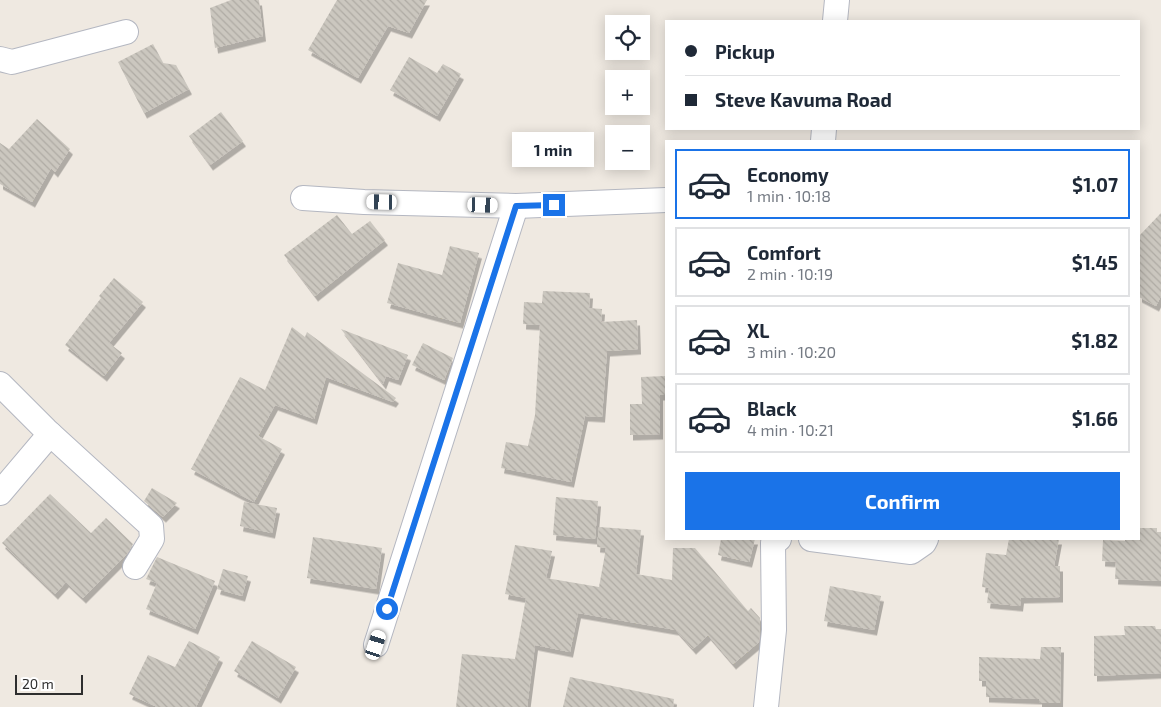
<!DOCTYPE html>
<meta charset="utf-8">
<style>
body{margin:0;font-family:"Exo 2",sans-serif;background:#f2f2f3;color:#1f2937;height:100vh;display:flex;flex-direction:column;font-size:19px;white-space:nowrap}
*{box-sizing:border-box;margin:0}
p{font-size:16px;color:#747a83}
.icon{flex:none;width:28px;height:28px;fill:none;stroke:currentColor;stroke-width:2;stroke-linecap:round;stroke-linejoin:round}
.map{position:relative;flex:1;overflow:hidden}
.details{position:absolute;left:665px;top:140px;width:475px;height:400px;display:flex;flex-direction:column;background:#fff;border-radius:0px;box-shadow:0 2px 12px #0003}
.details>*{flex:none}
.banner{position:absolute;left:665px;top:20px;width:475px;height:110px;border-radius:0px;box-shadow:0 2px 12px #0003;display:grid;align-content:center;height:110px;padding:0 20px;background:#fff}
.fabs{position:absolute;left:605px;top:15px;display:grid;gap:10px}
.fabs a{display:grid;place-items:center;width:45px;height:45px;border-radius:0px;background:#fff;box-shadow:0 2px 12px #0003;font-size:25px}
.scale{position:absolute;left:15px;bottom:12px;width:68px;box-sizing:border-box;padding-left:5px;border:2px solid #2e2e2e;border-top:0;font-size:14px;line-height:18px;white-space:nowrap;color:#2e2e2e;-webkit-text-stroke:4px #fff;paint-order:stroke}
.end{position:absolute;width:22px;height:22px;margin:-11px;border:6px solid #1a73e8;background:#fff;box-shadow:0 0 0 2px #fff}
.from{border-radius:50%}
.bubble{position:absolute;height:35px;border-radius:0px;background:#fff;box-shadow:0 2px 12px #0003;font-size:16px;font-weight:700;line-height:35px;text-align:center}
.car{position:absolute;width:15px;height:30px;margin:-15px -8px;border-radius:6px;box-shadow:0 0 4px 1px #0007;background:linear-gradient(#fff 24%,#345 0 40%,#fff 0 76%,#345 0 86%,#fff 0)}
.banner b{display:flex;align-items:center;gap:18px;height:48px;font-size:19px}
.banner b+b{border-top:1px solid #e0e1e3}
.banner i{width:12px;height:12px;background:#1f2937}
ul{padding:9px 0 0;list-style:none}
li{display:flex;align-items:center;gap:15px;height:70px;margin:0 10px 8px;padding:0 10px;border:2px solid #e0e1e3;border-radius:0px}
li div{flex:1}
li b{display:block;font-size:19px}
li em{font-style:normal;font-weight:700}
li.on{border-color:#1a73e8}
li>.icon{width:45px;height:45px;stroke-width:1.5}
.action{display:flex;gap:10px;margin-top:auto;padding:10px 20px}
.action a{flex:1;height:58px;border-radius:0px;background:#1a73e8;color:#fff;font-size:20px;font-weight:700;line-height:58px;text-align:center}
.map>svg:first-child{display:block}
.building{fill:url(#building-back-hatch);filter:url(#shadow)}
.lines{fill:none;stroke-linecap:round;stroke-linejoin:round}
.minor-casing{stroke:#b4b7c1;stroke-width:26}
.minor{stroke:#fff;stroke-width:24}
.route{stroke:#1a73e8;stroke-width:6}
</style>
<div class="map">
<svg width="1161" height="707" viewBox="0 0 1161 707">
<defs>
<pattern id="building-back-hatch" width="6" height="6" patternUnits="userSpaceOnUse" patternTransform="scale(1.25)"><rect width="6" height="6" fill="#cbc7bf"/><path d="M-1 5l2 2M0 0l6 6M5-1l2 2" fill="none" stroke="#afaba4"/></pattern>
<filter id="shadow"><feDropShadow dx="3" dy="5.5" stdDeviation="0" flood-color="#0004"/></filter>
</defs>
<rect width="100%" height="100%" fill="#efe9e1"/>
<g class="building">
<path d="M231,0H259L263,36L215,48L210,8Z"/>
<path d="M337,0H427L409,33L388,26L358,78L308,50Z"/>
<path d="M153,44L163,63L176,65L189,89L144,113L118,62Z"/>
<path d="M409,57L437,73L443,64L461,74L437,116L390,90Z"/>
<path d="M221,112L243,141L210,165L189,136Z"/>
<path d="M37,119L70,149L55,172L51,168L32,202L0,184V143L9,149Z"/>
<path d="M1161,213V296L1156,306L1139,297V236Z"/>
<path d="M337,215L352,234L370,221L385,240L315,296L284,255Z"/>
<path d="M450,246L479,253L460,323L387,303L398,263L442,275Z"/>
<path d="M114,278L143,302L109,343L122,353L104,376L65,345L101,298L99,296Z"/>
<path d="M543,291L590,293L589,308L602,309L601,322L637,320L638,349L607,351L602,417L585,416L571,482L501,468L506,442L528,446L535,415L540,325L523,324L524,302L542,303Z"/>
<path d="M292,327L305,337L307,332L396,398L393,402L326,377L314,419L275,405L258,436L282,449L254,502L191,469L240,377L265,390Z"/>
<path d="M341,329L408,355L398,380L386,376L383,384Z"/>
<path d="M423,343L453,358L444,380L412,365Z"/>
<path d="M666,376V395H660V434L630,435V404H642L641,377Z"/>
<path d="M152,488L177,503L163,517L144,501Z"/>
<path d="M50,494L91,533L106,518L133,544L127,554L83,598L66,582L55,594L2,543Z"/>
<path d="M556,497L598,501L595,539L553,535Z"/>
<path d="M244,502L277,508L272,533L240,526Z"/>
<path d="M599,527L641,530L636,574L672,580L673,548H695L748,611L751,608L760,618L759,642L733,664L708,635L693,649L676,630L578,613L570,652L535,645L527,707H456L462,654L515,659L526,598L505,594L515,545L552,551L546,578L599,587L606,548L597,547Z"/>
<path d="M1139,528H1157V532H1161V581L1115,579L1116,562L1102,561L1103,540L1125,541V539H1139Z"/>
<path d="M313,537L382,548L376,589L307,578Z"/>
<path d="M721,539H755L749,562L718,555Z"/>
<path d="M1009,539H1059L1054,566H1060V597L1021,598L1020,606L987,603L989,588L982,587L986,553L1006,555Z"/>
<path d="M157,557L215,581L195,629L146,609L157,583L146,579Z"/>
<path d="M223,569L248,576L242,596L217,589Z"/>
<path d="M830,586L881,596L874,630L824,621Z"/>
<path d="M1124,626H1155L1156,629H1161V673L1094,676V636L1125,635Z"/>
<path d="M189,641L220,657L196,707H157L129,694L148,655L175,667Z"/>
<path d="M252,641L296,667L278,698L234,671Z"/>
<path d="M1041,647H1061L1060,703H1039V699L986,697V681H979V657L1040,659Z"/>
<path d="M570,677L674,699L673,707H563Z"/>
</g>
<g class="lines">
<defs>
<g id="minor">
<path d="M835,21L837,0"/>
<path d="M0,59L12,62L126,32"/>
<path d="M823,141L824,129"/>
<path d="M303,198L364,202L516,206L666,200"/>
<path d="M0,384L46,430L151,526L152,539L135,567"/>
<path d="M0,493L50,434"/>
<path d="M811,539L911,552L924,543L926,539"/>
<path d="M376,645L516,206"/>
<path d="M766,707L774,630L773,543L779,539"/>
</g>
</defs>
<use href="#minor" class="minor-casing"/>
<use href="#minor" class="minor"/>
</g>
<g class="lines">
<path class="route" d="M387,609L516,206L554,205"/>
</g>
</svg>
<div class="fabs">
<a><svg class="icon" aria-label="locate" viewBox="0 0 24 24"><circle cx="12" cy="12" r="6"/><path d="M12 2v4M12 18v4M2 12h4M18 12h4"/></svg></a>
<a>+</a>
<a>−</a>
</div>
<div class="scale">20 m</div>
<i class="end from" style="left:387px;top:609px"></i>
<i class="end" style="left:554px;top:205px"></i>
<div class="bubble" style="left:512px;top:132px;width:82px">1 min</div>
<i class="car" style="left:382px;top:202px;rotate:271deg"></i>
<i class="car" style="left:483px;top:205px;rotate:92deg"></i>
<i class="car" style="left:376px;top:645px;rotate:18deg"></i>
<div class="banner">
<b><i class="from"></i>Pickup</b>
<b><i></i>Steve Kavuma Road</b>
</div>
<section class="details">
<ul>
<li class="on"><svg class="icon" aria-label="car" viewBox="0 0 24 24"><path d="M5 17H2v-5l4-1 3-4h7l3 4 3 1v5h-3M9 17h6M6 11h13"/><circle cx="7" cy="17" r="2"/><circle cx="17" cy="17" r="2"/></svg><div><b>Economy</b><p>1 min · 10:18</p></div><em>$1.07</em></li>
<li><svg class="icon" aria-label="car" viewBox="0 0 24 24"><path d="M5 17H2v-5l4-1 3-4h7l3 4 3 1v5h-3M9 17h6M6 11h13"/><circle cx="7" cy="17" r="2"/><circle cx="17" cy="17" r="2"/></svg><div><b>Comfort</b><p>2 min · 10:19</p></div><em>$1.45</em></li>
<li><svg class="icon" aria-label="car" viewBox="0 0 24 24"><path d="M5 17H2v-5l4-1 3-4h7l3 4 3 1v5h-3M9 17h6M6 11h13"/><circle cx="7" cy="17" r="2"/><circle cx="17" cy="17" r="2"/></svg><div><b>XL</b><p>3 min · 10:20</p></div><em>$1.82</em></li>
<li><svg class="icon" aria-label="car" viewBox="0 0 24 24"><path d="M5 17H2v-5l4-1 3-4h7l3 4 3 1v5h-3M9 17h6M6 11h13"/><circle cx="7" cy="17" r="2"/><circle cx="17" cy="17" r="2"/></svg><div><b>Black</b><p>4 min · 10:21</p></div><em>$1.66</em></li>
</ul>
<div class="action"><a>Confirm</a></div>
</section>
</div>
